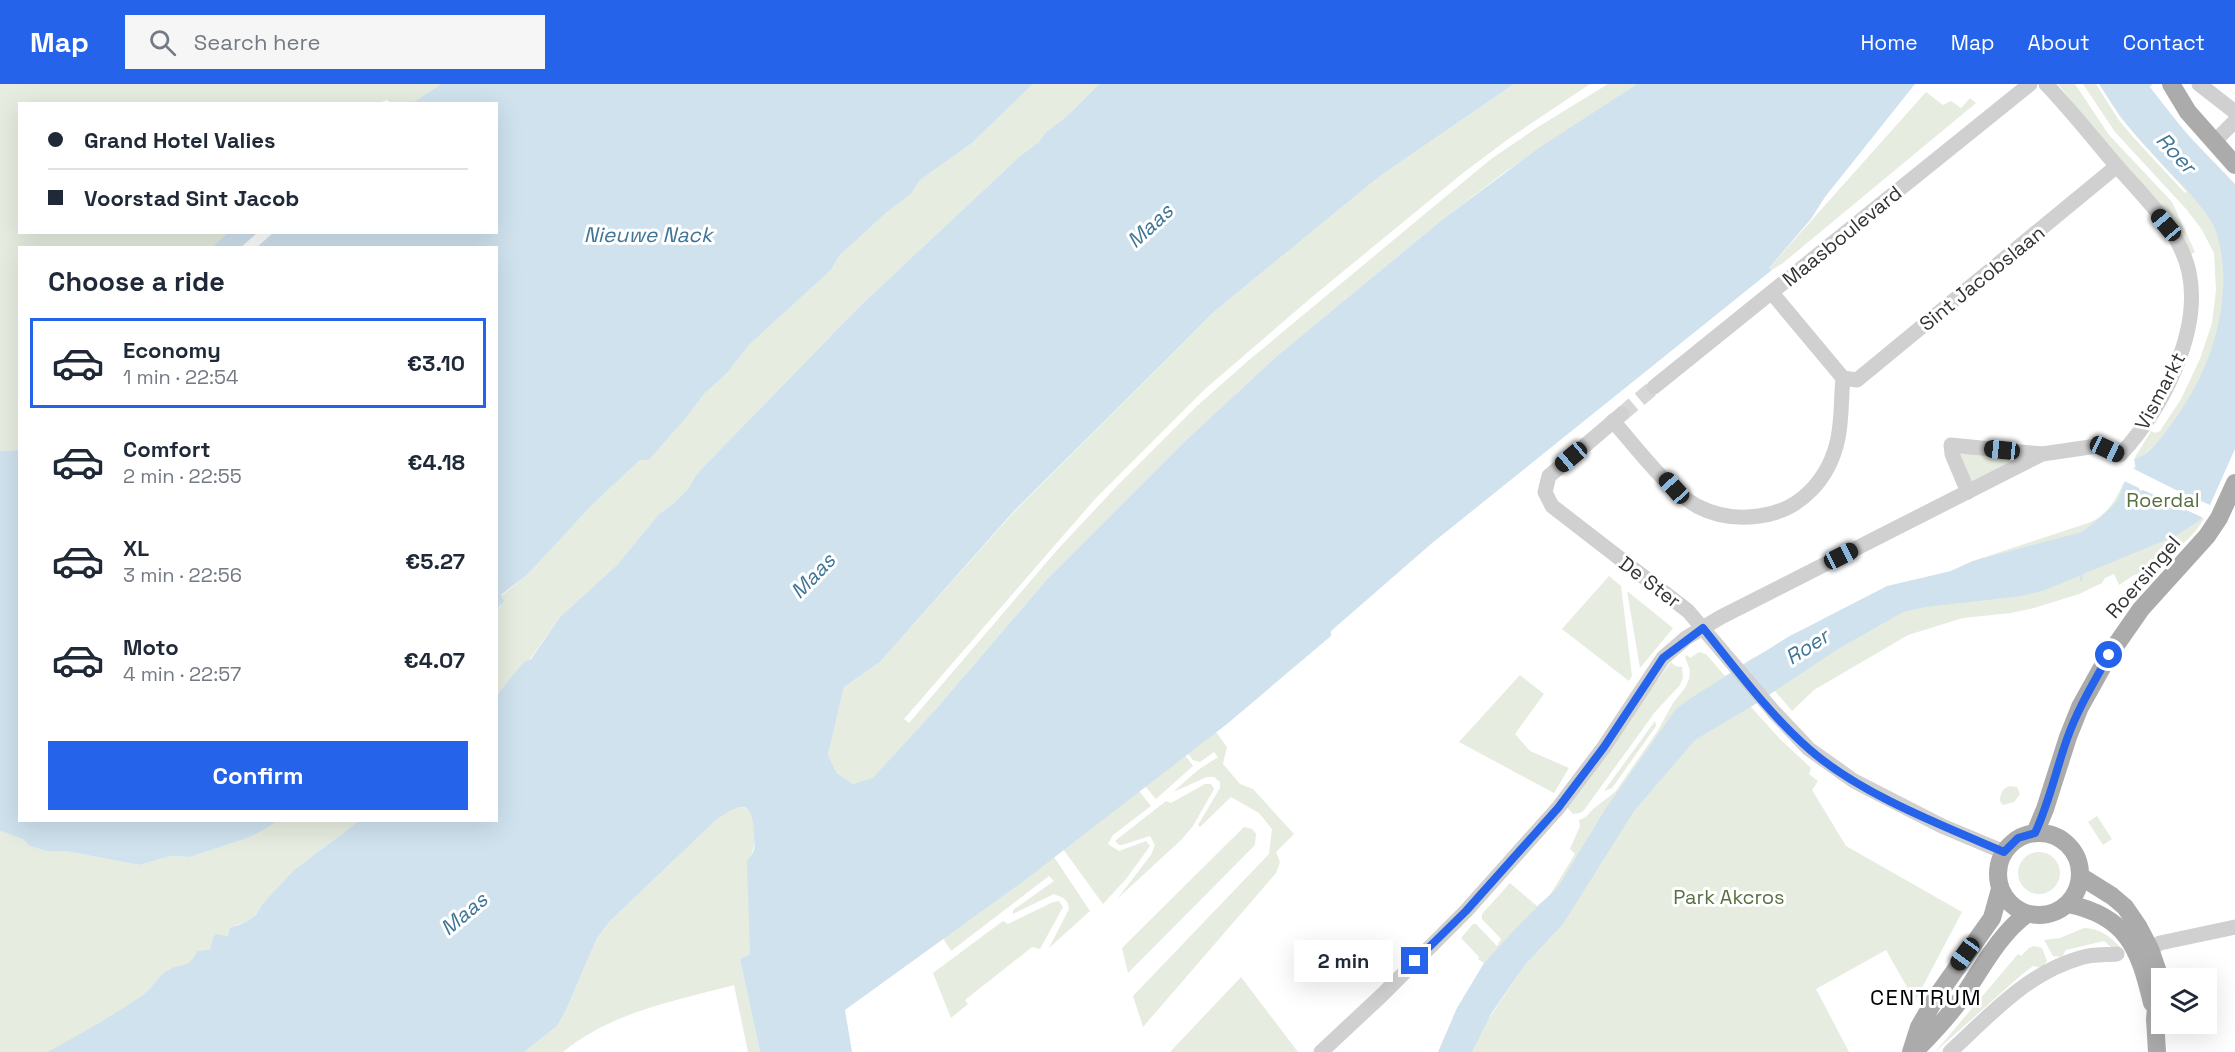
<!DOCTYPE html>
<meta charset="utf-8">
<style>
body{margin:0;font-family:"Space Grotesk",sans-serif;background:#f6f6f7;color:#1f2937;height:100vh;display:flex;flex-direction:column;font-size:22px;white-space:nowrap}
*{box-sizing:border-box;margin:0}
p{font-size:20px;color:#747a83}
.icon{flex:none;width:33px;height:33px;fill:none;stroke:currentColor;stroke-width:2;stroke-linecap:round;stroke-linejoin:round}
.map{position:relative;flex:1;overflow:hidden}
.panel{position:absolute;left:18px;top:162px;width:480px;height:576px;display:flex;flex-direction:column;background:#fff;border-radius:0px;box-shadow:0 6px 24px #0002}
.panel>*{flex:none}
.hud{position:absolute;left:18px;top:18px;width:480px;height:132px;border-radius:0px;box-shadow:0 6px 24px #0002;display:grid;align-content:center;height:132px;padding:0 30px;background:#fff}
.tools{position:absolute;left:2151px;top:884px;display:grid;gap:12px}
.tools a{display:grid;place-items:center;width:66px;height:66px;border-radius:0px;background:#fff;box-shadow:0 6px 24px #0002;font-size:30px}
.end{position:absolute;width:27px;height:27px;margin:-14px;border:8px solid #2563eb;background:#fff;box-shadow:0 0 0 3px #fff}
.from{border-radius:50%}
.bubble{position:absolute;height:42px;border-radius:0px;background:#fff;box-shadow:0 6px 24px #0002;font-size:20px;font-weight:700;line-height:42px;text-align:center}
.car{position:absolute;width:18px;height:36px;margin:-18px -9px;border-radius:8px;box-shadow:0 0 4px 2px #0007;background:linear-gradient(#222 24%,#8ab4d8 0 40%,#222 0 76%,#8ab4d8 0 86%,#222 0)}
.hud b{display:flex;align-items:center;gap:21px;height:57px;font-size:22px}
.hud b+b{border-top:2px solid #e0e1e3}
.hud i{width:15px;height:15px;background:#1f2937}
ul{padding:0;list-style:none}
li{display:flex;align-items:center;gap:18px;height:90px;margin:0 12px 9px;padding:0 18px;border:3px solid transparent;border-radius:0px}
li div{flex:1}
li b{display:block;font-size:22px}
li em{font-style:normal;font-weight:700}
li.on{border-color:#2563eb}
li>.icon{width:54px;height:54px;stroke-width:1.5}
h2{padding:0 30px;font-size:27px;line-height:72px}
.button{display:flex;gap:12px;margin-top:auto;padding:12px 30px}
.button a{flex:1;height:69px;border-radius:0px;background:#2563eb;color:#fff;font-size:24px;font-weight:700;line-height:69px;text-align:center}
header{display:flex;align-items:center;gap:36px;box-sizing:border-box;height:84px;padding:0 30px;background:#2563eb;color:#fff}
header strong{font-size:28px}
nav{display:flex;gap:33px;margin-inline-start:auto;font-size:21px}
.search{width:420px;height:54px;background:#f6f6f7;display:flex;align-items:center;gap:15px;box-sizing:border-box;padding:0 21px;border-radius:0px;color:#747a83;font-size:22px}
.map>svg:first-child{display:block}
.green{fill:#e6ecdf;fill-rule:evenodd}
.water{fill:#cfe2ee}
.pier{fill:#fff}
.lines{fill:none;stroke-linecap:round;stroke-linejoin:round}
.minor-tunnel{stroke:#d6d6d6;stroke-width:15;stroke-dasharray:15 8;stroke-linecap:butt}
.minor{stroke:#d0d0d0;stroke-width:15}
.major{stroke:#ababab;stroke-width:18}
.route{stroke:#2563eb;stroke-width:8}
.labels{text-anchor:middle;stroke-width:6;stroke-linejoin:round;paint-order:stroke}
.street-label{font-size:20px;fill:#333;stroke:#fff}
.park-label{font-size:20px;fill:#56703f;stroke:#fff}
.water-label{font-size:21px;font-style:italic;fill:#3f7597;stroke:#fff}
.quarter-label{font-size:22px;letter-spacing:1.5px;fill:#000;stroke:#fff}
</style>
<header>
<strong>Map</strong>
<div class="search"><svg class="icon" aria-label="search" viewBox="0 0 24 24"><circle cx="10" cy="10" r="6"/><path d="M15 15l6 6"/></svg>Search here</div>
<nav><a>Home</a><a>Map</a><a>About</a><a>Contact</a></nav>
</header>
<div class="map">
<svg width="2235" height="968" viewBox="0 0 2235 968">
<rect width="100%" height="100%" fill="#fff"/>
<g class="green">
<path d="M0,0H441L413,20L391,19L387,16L375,20H20V148L228,149L212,163L20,164L19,366L0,367Z"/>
<path d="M1033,0H1099L1067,32L1046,48L1039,58L1020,72L860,222C850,234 838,243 828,255L712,374L696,391L688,405L673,420L659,430L617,481L560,533L530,575L497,611L496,525L501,522V512L527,491L592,421L640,376H649L686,334L704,310L727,289L750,260L831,186L839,172L887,128L911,110L920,96L972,59Z"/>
<path d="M1514,0H1590L1511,53L1463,89L1312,213L1205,305L1095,415L904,635L909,639L1058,465L1118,401L1197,322L1249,276L1491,75L1538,43L1608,0H1637L1505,88L1443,135L1277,272L1184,358L1049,493L936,625L873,695L853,700L837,689L828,671L844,603L880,578L1014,428L1215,227L1380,92Z"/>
<path d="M2058,0H2075L2109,51L2172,118L2195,168L2189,171L2134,94Z"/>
<path d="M2083,0H2153L2150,3L2161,19L2221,89L2235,362L2202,434H2204C2196,450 2183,460 2170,470L2175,475L2168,483L2162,477L2154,485L2155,487L2153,489L2134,491L2119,501L2114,490L2105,494L2102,499L2079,510L2034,524L2011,529L1963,534L1908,551L1814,606L1792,627L1775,607L1751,623L1780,655L1811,684L1809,690L1818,697L1812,706L1846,762L1962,828L1915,917L1886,866L1816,905L1849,968H1441L1488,875L1484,879L1478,875L1479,873L1461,854L1473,840H1476L1497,862L1501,855L1482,835V830L1510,799L1537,822L1550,811L1575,770L1570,765L1580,742L1579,736L1586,733L1593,725L1615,708L1657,648L1673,619L1685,604L1689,595L1690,586L1685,573L1687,571L1690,574L1699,568L1706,570L1725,592L1751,575L1885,505L1951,487L1973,477L2091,438C2119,423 2117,404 2135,382C2142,374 2150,366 2158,358L2141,373L2134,375L2151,347L2155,349L2160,347L2181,315L2200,275L2212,239L2216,206L2214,169L2202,146L2187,126L2115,48ZM1563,840L1525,881L1481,946L1518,883Z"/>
<path d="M1926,8L1943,21L1951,17L1961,24L1970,14L1976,19L1783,179L1772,186L1769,184Z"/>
<path d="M1958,368L2019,375L1970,399Z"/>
<path d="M1609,492L1621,502L1632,592L1629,597L1562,545Z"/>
<path d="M1627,507L1673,544L1640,584Z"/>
<path d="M1671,578L1675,582L1682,583L1683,594L1680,601L1655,628L1584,726L1580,729L1573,730L1566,722Z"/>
<path d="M1520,591L1544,610L1515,650L1530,667L1569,684L1554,709L1459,658Z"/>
<path d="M1655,637L1656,642L1612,704L1604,707Z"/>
<path d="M1216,648L1227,663L1223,680L1240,700L1253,705L1294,750L1276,768L1280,778L1276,789L1143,943L1133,912L1269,770L1272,745L1259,729L1231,713L1200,743L1198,741L1220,704V698L1214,693H1207L1173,708L1198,686L1218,673L1214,668L1200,678L1193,676L1187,669Z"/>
<path d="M1185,671L1193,682L1156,715L1145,702Z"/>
<path d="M1205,700H1211L1214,705L1193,742L1181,756L1117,815L1151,771L1155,761L1150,752L1122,761H1119L1115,757L1166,717L1171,719Z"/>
<path d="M2010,702L2017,703L2020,710L2014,718L2003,721L2000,717C2000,709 2003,704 2010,702Z"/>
<path d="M1139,707L1151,722L1113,751L1108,760L1119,767L1146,757L1150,762L1126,795L1103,820L1063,765Z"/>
<path d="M742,723C747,725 751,727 753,732C756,741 755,764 751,772L750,872L740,875L760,968H748L734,901C675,917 611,928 563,968H524L557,942L566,926L597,854L609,838L716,736L732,724Z"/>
<path d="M2097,732L2112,755L2103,761L2088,738Z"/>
<path d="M277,737H359L294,786L263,819L256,831L246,838L236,841L228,852L216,851L213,853L210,865L197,867L192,878L183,883L169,885L143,912L78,952L47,968H0V747L24,755L31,762L47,767H65L140,781L170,772L190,773L248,754L264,746Z"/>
<path d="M1244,743L1252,745L1256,750L1255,761L1128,889L1122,864Z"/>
<circle cx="2039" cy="789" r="21"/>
<path d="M1054,773L1090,827L1049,864L1069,825C1068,815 1064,814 1054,810L1013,830V826L1054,797L1049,792L951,867L943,854Z"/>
<path d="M1059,817L1063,823L1040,865L1032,863L965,916L968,920L951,934L933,889L1003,837L1008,840L1053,818Z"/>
<path d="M2084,844C2101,845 2108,851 2120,863L2112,864L2104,857L2066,866L2062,873L2053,872L2044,856L2060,854Z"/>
<path d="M2034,862L2042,864L2047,877L2042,884L2033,882L2020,892L1935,968L2018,870L2021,872L2029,864Z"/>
<path d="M1241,893L1298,968H1170Z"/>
</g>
<g class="water">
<path d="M441,0H1033L972,59L920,96L911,110L887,128L839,172L831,186L750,260L727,289L704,310L686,334L649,376H640L592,421L527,491L501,511L504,517L497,525L496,164L257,163L273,149L496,148V20L413,19Z"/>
<path d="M1099,0H1514L1380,92L1215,227L1014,427L880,578L844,603L828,671L837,689L853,700L873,694L936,625L1049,493L1184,358L1277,272L1443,135L1539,64L1637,0H1915L1825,113L1811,135L1769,184L1772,186L1431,460L1331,547V552L1227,640L1025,796L845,926L852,968H760L740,875L750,871L747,777C757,765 754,764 754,750C753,715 740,718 716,736L609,838L597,854L566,926L557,942L524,968H47C80,951 111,932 142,912C152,905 158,892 168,886C182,878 188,887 197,867L210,865L213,853L216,850L228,852L230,844L246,838L256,831L263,819L294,786L359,737L496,736L497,611L524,578L531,575L560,533L617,481L659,430L673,420L688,405L696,391L712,374L828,255C838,243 850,234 860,222L1020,72L1039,58L1046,48L1067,32Z"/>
<path d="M2099,0H2152L2149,2L2186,49L2235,100V365L2210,421L2199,437L2175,452L2083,490L2082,497H2080L2081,491L2045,506L2022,512L1925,523L1903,528L1838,565L1752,622L1695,656L1634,727L1563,840L1525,881L1491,930L1472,968H1438L1457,924L1484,879L1520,840L1558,803L1606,724L1676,625L1691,614L1788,553L1887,502L1951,487L1973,477L2082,448L2101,433L2118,416L2124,399L2136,384L2134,375C2153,372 2178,331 2188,315C2218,267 2235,196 2214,142C2200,117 2177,96 2158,76C2135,52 2116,27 2099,0Z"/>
<path d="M228,149V148L257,149L241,163H212Z"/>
<path d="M19,366L20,736L277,737L264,746L248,754L190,773L170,772L140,781L65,767H47L30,762L23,755L0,747V367Z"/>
</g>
<g class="pier">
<path d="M2096,0H2099L2120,33L2137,53L2187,108L2185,109L2133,53L2118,35Z"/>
<path d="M2132,384L2188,412L2191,411L2192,413L2210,421L2204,434L2186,426L2183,427L2182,424L2164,416L2162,417L2161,414L2143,406L2140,407L2139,404L2124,397Z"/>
</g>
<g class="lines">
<path class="minor-tunnel" d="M1622,330L1654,303"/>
<g class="minor">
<path d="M2199,0L2235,28"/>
<path d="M2214,58L2235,37"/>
<path d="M1843,294L1857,296L2117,82"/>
<path d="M1654,303L2030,0"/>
<path d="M1622,330L1549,392L1545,408L1552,422L1688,527L1774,628L1809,665L1854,697L1942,742L2004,768"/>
<path d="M1613,337C1636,363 1667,405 1697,422C1716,432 1738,435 1759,432C1801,427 1830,394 1838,354C1842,335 1841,314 1843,294L1772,209"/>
<path d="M1968,408L1952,370L1951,361L2042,370"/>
<path d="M2150,865L2160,859L2235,843"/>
<path d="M1321,968L1382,911L1466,827L1558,724L1604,663L1663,574L1686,554L1721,533L2042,370L2097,362L2120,371C2161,327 2202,249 2189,188C2180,146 2142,111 2115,80C2092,53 2070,25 2046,0"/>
<path d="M1950,968C1989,932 2027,889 2080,874C2091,870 2105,871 2117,870"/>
</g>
<g class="major">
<path d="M2171,0L2188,28L2235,81"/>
<circle cx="2039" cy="790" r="41"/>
<path d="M2035,749L2045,725L2068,653L2080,623L2109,571L2141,525L2207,452L2219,434L2235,399"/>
<path d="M2080,792L2112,812L2125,823L2138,842L2150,865L2159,891L2155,935L2157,968"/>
<path d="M2068,820C2127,832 2139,864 2152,919"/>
<path d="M1911,968L1919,943L1937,912L1992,834L2000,805"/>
<path d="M1914,968C1931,951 1947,934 1961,915C1981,886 1999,850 2027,830"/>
</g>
</g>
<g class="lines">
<path class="route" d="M1415,877L1466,827L1558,724L1604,663L1663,574L1703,544C1735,584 1770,631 1809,665C1860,710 1941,741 2004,768L2018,754L2035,749C2049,719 2056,686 2067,655C2077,626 2094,598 2109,571"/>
</g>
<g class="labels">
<g class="street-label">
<text transform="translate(1842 152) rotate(-39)" y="7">Maasboulevard</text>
<text transform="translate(1982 194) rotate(-39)" y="7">Sint Jacobslaan</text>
<text transform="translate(2160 307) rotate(-62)" y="7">Vismarkt</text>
<text transform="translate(2143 493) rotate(-49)" y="7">Roersingel</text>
<text transform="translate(1650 498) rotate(37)" y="7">De Ster</text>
</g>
<g class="park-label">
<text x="2163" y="423">Roerdal</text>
<text x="1729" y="820">Park Akcros</text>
</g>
<g class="water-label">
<text transform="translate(2176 69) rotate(47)" y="7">Roer</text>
<text transform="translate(1150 142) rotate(-43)" y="7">Maas</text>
<text x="648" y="158">Nieuwe Nack</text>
<text transform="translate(813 492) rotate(-46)" y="7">Maas</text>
<text transform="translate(1807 563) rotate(-33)" y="7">Roer</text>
<text transform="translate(464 830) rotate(-40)" y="7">Maas</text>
</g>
<g class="quarter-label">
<text x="1926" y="921">CENTRUM</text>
</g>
</g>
</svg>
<div class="tools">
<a><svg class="icon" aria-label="layers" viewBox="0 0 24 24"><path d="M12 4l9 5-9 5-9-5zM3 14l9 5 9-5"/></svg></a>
</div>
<i class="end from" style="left:2109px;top:571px"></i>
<i class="end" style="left:1415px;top:877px"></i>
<div class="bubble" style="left:1294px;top:856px;width:99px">2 min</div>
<i class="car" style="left:2166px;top:141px;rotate:320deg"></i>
<i class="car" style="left:2107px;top:365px;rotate:115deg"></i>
<i class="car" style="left:2002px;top:366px;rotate:276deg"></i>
<i class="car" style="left:1571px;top:373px;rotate:230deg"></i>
<i class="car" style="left:1674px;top:404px;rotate:318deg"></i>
<i class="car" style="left:1841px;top:472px;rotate:63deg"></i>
<i class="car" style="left:1965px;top:870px;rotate:216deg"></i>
<div class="hud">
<b><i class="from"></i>Grand Hotel Valies</b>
<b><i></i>Voorstad Sint Jacob</b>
</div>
<section class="panel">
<h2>Choose a ride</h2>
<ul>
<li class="on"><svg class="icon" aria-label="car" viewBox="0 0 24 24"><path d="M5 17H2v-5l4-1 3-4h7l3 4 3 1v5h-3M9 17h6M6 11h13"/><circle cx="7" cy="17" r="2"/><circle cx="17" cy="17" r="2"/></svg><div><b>Economy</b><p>1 min · 22:54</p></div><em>€3.10</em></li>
<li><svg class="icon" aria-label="car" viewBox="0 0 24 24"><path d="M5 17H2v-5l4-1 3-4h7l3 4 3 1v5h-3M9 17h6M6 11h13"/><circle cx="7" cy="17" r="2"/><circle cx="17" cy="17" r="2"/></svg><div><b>Comfort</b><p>2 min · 22:55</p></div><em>€4.18</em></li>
<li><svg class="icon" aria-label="car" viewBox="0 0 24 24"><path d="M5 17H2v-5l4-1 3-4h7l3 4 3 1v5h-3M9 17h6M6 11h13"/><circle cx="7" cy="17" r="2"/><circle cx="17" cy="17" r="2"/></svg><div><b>XL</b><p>3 min · 22:56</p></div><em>€5.27</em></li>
<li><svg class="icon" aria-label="car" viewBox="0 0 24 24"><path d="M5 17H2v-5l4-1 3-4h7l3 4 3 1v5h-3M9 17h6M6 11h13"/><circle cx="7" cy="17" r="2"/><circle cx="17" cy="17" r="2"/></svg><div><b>Moto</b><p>4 min · 22:57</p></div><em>€4.07</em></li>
</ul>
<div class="button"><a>Confirm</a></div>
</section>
</div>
